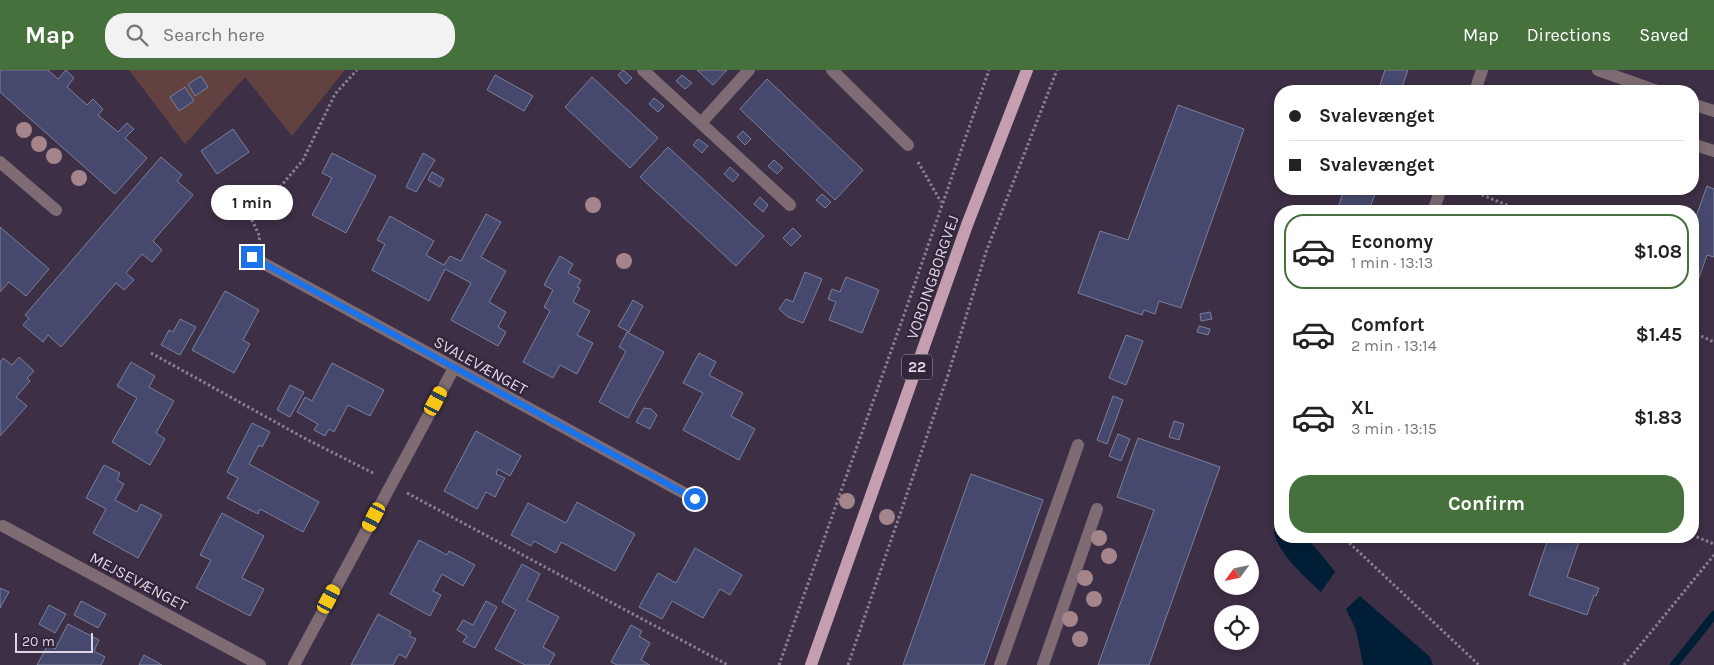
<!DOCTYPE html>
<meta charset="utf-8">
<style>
body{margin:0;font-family:Karla,sans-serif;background:#f2f2f2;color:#222;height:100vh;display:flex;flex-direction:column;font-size:19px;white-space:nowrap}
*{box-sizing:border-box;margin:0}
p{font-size:16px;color:#767676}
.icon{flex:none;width:28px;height:28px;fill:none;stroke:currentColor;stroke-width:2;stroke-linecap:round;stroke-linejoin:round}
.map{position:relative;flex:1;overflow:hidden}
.drawer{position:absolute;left:1274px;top:135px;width:425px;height:338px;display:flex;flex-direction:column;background:#fff;border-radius:20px;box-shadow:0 2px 8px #0003}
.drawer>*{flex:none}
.guide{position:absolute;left:1274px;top:15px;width:425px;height:110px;border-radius:20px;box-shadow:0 2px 8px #0003;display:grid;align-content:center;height:110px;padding:0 15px;background:#fff}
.needle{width:32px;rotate:237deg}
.tools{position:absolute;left:1214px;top:480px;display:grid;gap:10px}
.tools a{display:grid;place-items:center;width:45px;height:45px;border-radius:50%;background:#fff;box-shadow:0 2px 8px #0003;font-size:25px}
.scale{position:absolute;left:15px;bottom:12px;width:78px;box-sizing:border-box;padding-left:5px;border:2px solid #ded6e3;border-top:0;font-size:14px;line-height:18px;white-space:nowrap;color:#ded6e3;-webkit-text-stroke:4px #33253a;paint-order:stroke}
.end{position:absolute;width:22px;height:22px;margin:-11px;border:6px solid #1a73e8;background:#fff;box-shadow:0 0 0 2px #fff}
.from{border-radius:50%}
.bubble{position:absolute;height:35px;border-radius:18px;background:#fff;box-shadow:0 2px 8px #0003;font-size:16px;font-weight:700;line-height:35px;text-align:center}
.car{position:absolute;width:15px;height:30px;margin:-15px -8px;border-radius:6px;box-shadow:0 0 4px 1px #0007;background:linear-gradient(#f5c518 24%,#345 0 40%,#f5c518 0 76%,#345 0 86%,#f5c518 0)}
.guide b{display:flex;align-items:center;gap:18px;height:48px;font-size:19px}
.guide b+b{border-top:1px solid #e0e0e0}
.guide i{width:12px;height:12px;background:#222}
ul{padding:9px 0 0;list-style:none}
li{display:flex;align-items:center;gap:15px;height:75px;margin:0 10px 8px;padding:0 5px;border:2px solid transparent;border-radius:20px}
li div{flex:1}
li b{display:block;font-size:19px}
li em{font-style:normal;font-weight:700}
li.active{border-color:#46713d}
li>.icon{width:45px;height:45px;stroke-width:1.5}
.button{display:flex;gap:10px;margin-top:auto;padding:10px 15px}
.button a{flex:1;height:58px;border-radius:20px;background:#46713d;color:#fff;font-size:20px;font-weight:700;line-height:58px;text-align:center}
header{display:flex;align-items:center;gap:30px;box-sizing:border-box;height:70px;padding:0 25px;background:#46713d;color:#fff}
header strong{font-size:24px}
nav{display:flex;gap:28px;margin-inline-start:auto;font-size:18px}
.search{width:350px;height:45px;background:#f2f2f2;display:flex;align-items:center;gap:12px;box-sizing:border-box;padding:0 18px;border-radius:20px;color:#767676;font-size:19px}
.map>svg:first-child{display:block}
.green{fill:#624240}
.water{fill:#001e36}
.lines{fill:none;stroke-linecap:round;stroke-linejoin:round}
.stream{stroke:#001e36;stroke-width:8}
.building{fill:#46496d;stroke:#7c809b}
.path{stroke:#8a7f91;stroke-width:3;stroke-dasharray:2.5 2.5;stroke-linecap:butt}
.minor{stroke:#7e6b74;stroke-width:12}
.major{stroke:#c59eb0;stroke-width:12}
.tree{fill:#a5858c}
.route{stroke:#1a73e8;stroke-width:6}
.labels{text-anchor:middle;stroke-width:4.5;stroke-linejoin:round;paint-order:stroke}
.shield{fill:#33253a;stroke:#aba1b0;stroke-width:1}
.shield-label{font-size:15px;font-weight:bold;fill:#ded6e3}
.street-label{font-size:16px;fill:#ded6e3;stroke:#33253a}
</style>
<header>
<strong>Map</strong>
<div class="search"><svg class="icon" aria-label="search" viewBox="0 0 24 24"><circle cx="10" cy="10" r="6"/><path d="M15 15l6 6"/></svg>Search here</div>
<nav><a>Map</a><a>Directions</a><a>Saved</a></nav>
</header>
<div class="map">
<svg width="1714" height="595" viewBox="0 0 1714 595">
<rect width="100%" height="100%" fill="#3d2f45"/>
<path class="green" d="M129,0H345L292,66L245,7L185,74Z"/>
<g class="water">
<path d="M1280,447V466H1306C1315,479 1326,489 1335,502L1321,522C1306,508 1281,486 1275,466C1272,459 1276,453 1280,447Z"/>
<path d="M1360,526L1430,587L1433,595H1363L1356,560L1346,539Z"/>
</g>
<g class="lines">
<path class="stream" d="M1674,595L1714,545"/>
</g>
<g class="building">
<path d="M0,0H48L58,9L66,0L74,8L67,17L87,35L93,29L103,39L98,45L118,62L127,53L134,59L125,68L147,88L115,124L0,22Z"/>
<path d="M623,0L632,8L626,14L618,5Z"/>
<path d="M697,0H727L713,15Z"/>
<path d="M1385,0H1408L1402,17L1411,20V21H1378Z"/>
<path d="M495,5L533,26L524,41L487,20Z"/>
<path d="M682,5L692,13L685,19L676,11Z"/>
<path d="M201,6L208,17L195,26L188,14Z"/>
<path d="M592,7L658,68L630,98L565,37Z"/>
<path d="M767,9L863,100L835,130L740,39Z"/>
<path d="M185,17L194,31L179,41L170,27Z"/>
<path d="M654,28L664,36L658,42L649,34Z"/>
<path d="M1178,35L1244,59L1181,238L1159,231L1155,244L1144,240L1142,245L1078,223L1100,161L1128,170Z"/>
<path d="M233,59L249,82L217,104L201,81Z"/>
<path d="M743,61L751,69L745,75L737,67Z"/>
<path d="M698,69L708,76L702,83L693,75Z"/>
<path d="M668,77L764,166L736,196L640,107Z"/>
<path d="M332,83L376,106L346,163L312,145L332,108L322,103Z"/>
<path d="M423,83L435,90L416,122L406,117Z"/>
<path d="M161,87L182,105L177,111L193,125L153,171L162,180L152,192L142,184L126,203L134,210L124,220L116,213L61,277L48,265L43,272L23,255L29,248L25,245Z"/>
<path d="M774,90L783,98L777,104L768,96Z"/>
<path d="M730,97L739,105L733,112L724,104Z"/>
<path d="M432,102L444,109L440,117L428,110Z"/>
<path d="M1707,116L1714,119V187L1707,185L1692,228V158Z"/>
<path d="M1344,119H1377L1369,140L1361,137L1359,141H1337Z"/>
<path d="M822,124L831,132L825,138L816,130Z"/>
<path d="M760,127L768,135L763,142L754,134Z"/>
<path d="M486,144L501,152L481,187L506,201L489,232L506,242L498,257L506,262L498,276L451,250L471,213L445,199L429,231L372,200L385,174L377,170L390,146L434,171L426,185L444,195L450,186L461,191Z"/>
<path d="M0,157L49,199L26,226L9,212L0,222Z"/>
<path d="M793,158L801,166L791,176L783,168Z"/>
<path d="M560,186L573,194L568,203L581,210L577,217L580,218L573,232L590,241L577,265L593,273L577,304L560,295L553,308L523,292L550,241L544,237L553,220L544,215Z"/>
<path d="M805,202L822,209L803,253L788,247L779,239L786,229L793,232Z"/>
<path d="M846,207L879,220L862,263L829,250L836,232L828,229L832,219L840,222Z"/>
<path d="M225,221L259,240L243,270L250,274L234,303L192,280Z"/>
<path d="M633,230L643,236L629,262L618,256Z"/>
<path d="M1210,242L1212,249L1201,251L1200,244Z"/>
<path d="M180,249L196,257L180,285L161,275L169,260L173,262Z"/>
<path d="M1199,256L1210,259L1208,265L1197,262Z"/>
<path d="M627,262L664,282L628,348L599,332L626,281L619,277Z"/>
<path d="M1126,265L1143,271L1126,315L1109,308Z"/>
<path d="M699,283L716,292L709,305L743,323L731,346L755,359L739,390L683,360L703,323L683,313Z"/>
<path d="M19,287L34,301L27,308L30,311L16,327L27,336L0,366V292L3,288L12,295Z"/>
<path d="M131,292L155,306L149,317L174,331L156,363L165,369L150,395L112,372L137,328L117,316Z"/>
<path d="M332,293L384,320L370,346L348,335L334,362L329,359L325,366L314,360L318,354L297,342L305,327L312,331Z"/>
<path d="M290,315L304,322L290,347L277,340Z"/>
<path d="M1113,326L1123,330L1107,374L1097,370Z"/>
<path d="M644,338L651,339L657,345L650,359L636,352Z"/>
<path d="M1174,351L1184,354L1179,370L1169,367Z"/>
<path d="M252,353L270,362L262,377L259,375L249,394L319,432L303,462L260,439L258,444L227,428L238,408L227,402Z"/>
<path d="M476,361L521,386L510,406L498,399L496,404L505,408L495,427L486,422L477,439L444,421Z"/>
<path d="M1118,364L1130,369L1121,391L1109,386Z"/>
<path d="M1138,368L1220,397L1149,595H1098L1154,440L1117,427Z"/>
<path d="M104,395L120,403L117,410L124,414L115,430L137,442L141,434L162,445L138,488L93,463L106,439L86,428Z"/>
<path d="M971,404L1043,430L984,595H903Z"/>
<path d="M577,432L635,464L615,501L561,472L556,483L534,471L531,476L511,465L528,433L566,453Z"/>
<path d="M222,443L264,466L242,508L264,519L250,546L196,518L211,490L200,485Z"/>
<path d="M1549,466H1581L1567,507L1599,518L1596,526L1594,525L1587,545L1529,525Z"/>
<path d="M419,470L447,485L449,481L475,495L463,516L442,504L433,521L441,525L430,546L390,524Z"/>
<path d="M695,478L742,505L730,525L720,519L703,548L672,531L662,549L639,537L658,503L676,513Z"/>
<path d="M522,494L540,504L527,530L559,547L543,577L555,584L549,595H525L495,579L516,540L502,532Z"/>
<path d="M0,518L9,522L0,538Z"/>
<path d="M81,531L106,544L98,558L74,545Z"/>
<path d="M486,531L497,537L475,578L463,572L467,566L457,560L463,550L473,555Z"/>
<path d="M49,535L66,544L55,563L39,554Z"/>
<path d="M378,544L411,562L409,566L416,569L406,588L399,584L393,595H351Z"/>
<path d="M68,554L99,570L94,581L105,587L101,595H37L48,575L55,579Z"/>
<path d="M631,555L642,561L639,566L650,573L641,590L650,595H617L611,592Z"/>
<path d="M144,585L162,595H139Z"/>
</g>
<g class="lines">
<g class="path">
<path d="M918,92L941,132"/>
<path d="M1468,119L1521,141"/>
<path d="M259,170L260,167L252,150L303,90L335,24L357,0"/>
<path d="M1692,262L1714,272"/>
<path d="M151,283L306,369L375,404"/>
<path d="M407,423L728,595"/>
<path d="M1692,465L1714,474"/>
<path d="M1342,466L1479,595"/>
<path d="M779,595L905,242L989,0"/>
<path d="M848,595L948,305L986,182L1057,0"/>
<path d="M1624,595L1714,485"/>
</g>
<g class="minor">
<path d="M643,0L790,135"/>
<path d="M832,0L908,75"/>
<path d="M1598,0L1657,21"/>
<path d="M1475,21L1482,0"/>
<path d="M1692,34L1714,41"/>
<path d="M701,53L749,0"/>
<path d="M1692,74L1714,81"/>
<path d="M0,92L56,140"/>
<path d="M1433,141L1441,119"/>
<path d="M252,187L695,429"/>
<path d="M3,456L260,595"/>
<path d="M294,595L454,298"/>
<path d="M1000,595L1078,375"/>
<path d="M1043,595L1097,439"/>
</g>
<path class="major" d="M811,595L967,155L1027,0"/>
</g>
<g class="tree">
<circle cx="24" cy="60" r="8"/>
<circle cx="39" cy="74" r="8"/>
<circle cx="54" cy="86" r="8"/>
<circle cx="79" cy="108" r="8"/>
<circle cx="593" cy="135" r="8"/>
<circle cx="624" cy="191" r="8"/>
<circle cx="847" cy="431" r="8"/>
<circle cx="887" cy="447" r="8"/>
<circle cx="1099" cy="468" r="8"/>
<circle cx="1109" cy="486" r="8"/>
<circle cx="1085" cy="508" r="8"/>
<circle cx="1094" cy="529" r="8"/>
<circle cx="1070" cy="549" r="8"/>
<circle cx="1080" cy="569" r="8"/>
</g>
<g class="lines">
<path class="route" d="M252,187L695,429"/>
</g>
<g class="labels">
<rect class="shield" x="902" y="284.5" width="30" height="25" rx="4"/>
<g class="shield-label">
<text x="917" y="302">22</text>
</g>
<g class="street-label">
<text transform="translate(932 207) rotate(-71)" y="6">VORDINGBORGVEJ</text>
<text transform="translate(481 295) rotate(29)" y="6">SVALEVÆNGET</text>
<text transform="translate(139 511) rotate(28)" y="6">MEJSEVÆNGET</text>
</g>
</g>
</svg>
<div class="tools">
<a><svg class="needle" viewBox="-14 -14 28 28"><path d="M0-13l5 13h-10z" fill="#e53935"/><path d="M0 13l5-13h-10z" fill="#767676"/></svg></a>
<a><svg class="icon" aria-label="locate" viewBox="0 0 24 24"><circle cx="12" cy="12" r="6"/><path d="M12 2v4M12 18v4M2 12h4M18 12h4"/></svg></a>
</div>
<div class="scale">20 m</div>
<i class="end from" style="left:695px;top:429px"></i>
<i class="end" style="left:252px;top:187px"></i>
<div class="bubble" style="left:211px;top:115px;width:82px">1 min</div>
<i class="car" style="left:436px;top:331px;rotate:28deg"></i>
<i class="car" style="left:374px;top:447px;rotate:208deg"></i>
<i class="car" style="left:329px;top:529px;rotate:28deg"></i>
<div class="guide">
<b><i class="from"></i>Svalevænget</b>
<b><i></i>Svalevænget</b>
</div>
<section class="drawer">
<ul>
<li class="active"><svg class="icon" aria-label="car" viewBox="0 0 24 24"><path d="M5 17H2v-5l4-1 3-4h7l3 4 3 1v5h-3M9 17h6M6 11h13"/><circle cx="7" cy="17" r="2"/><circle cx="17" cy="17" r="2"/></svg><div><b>Economy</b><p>1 min · 13:13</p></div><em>$1.08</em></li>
<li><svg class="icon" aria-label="car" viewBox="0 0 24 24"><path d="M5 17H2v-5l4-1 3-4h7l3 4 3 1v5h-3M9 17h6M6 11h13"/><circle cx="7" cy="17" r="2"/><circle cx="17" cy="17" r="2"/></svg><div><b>Comfort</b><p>2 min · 13:14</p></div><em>$1.45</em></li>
<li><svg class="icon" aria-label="car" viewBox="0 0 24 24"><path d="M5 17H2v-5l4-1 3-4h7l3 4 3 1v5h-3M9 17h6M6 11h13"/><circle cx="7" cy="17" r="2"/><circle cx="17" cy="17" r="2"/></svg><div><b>XL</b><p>3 min · 13:15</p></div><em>$1.83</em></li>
</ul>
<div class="button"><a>Confirm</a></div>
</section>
</div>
